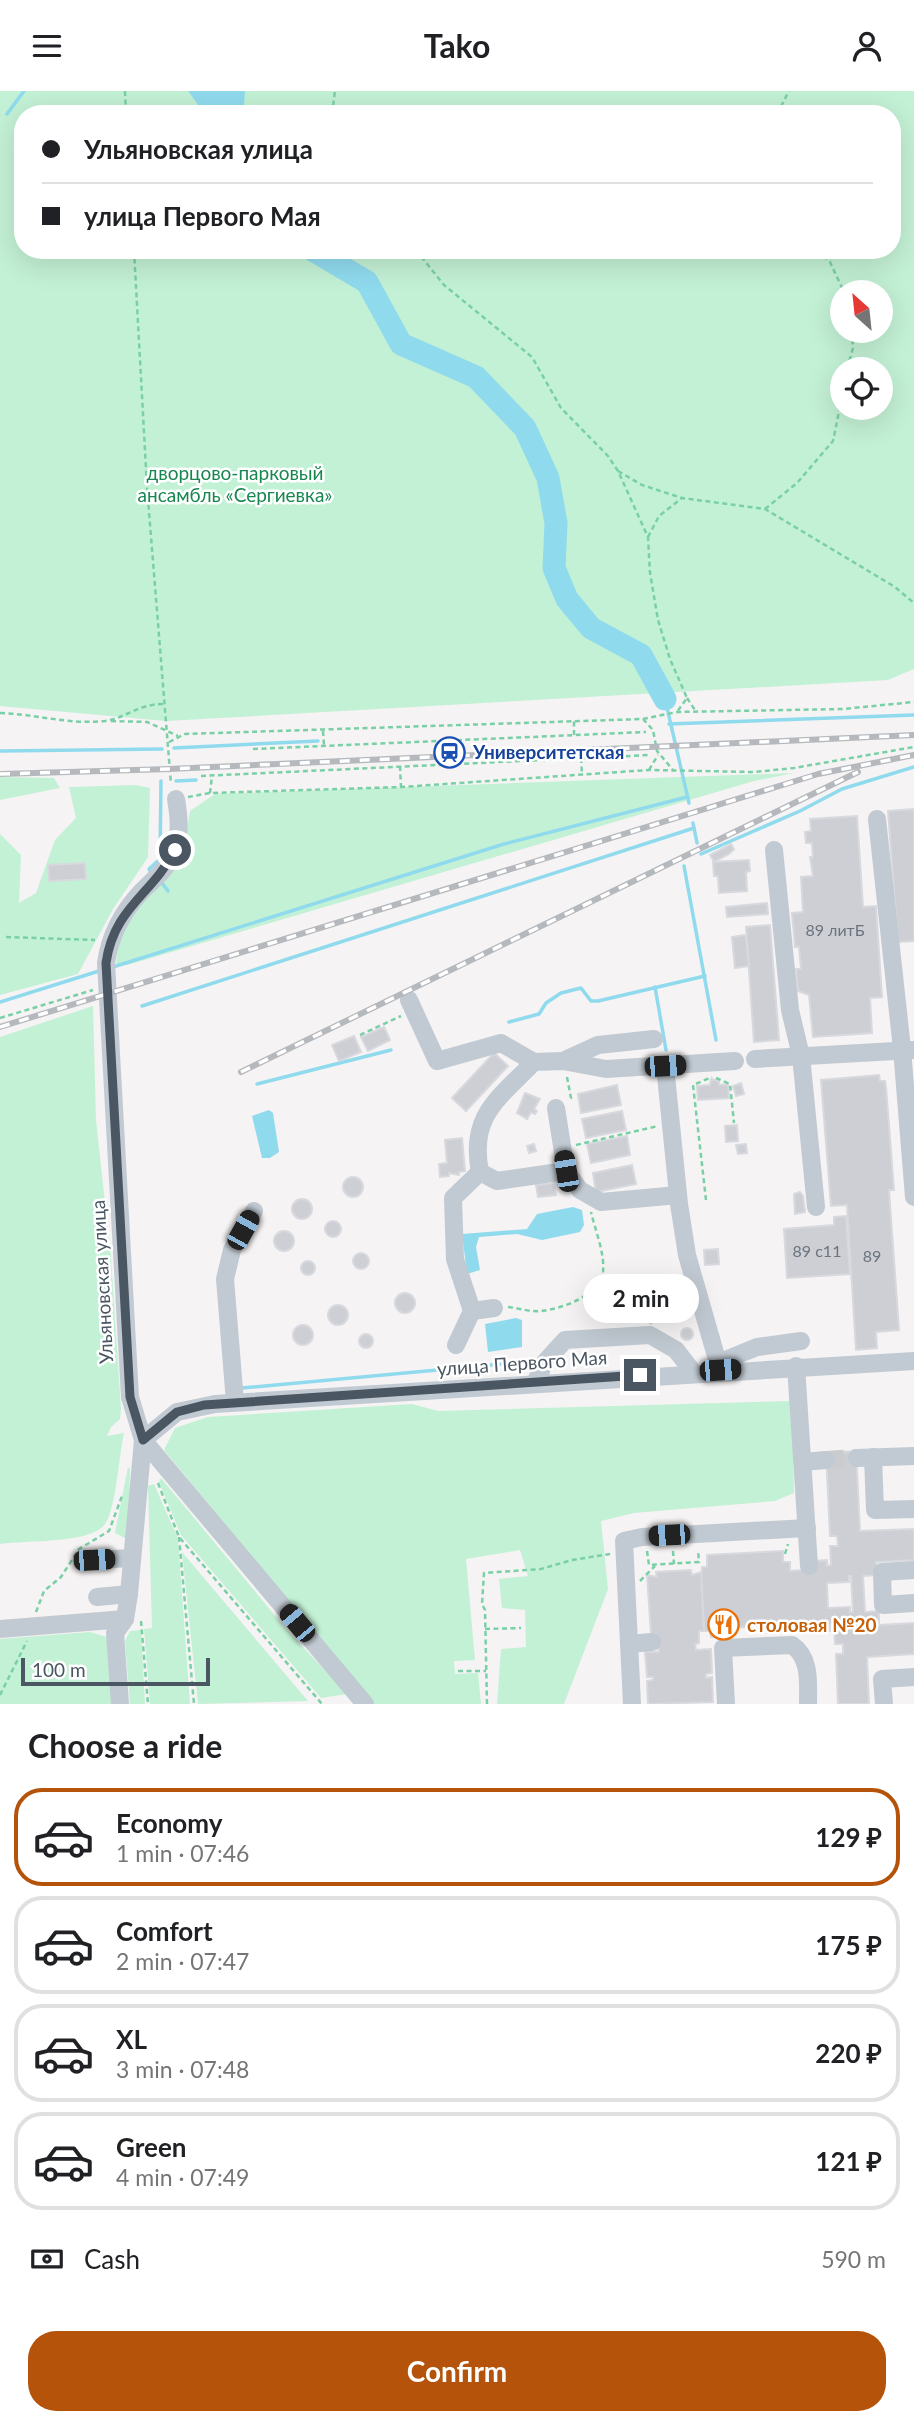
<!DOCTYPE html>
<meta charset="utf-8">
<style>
body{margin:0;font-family:Lato,sans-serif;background:#f2f2f2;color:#202124;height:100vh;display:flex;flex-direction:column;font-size:26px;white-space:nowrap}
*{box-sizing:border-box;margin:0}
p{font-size:23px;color:#757577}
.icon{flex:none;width:38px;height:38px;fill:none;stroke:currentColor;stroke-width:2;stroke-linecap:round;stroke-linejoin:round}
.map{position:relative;height:1613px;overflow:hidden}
.drawer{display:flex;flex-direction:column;background:#fff;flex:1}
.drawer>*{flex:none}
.hud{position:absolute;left:14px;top:14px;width:887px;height:154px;border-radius:28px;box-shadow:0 7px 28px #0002;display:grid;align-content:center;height:154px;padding:0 28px;background:#fff}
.needle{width:46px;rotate:333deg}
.fabs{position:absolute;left:830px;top:189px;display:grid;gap:14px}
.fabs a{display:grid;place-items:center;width:63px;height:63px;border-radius:50%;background:#fff;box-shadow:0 7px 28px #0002;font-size:35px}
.scale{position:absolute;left:21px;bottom:18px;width:189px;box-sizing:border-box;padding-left:7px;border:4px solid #4a5661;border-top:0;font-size:19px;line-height:24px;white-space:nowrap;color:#4a5661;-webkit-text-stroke:5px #fff;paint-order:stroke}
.end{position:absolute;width:32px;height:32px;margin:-16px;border:9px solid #4a5661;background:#fff;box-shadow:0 0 0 4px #fff}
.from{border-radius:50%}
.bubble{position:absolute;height:49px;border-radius:24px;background:#fff;box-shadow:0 7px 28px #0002;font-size:23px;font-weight:700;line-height:49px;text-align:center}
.car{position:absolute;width:21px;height:42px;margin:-21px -10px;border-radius:9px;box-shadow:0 0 5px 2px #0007;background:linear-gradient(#222 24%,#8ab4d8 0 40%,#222 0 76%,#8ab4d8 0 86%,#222 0)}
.hud b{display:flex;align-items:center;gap:24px;height:66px;font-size:26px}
.hud b+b{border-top:2px solid #e0e0e0}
.hud i{width:18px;height:18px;background:#202124}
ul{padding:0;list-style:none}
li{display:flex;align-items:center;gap:21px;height:98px;margin:0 14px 10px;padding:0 14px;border:4px solid #e0e0e0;border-radius:28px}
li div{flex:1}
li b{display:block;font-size:26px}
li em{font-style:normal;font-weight:700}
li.on{border-color:#b45309}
li>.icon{width:63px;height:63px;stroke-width:1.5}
h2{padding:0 28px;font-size:32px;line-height:84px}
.pay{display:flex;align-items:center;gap:18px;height:77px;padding:0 28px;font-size:26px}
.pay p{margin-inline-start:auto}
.button{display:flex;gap:14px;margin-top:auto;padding:14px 28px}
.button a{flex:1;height:80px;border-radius:28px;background:#b45309;color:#fff;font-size:28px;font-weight:700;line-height:80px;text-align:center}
header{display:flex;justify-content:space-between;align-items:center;height:91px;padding:0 28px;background:#fff;font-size:32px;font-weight:700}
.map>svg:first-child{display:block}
.green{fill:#c3f1d5;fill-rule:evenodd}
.water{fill:#90daee}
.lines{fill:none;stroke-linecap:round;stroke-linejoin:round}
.stream{stroke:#90daee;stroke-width:3.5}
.river{stroke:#90daee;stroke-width:23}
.building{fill:#cdcfd5;stroke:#d7d9de;stroke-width:2;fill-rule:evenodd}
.minor-tunnel{stroke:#caccce;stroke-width:18;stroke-dasharray:18 9;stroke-linecap:butt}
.path{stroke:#7ad0a6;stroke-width:2.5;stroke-dasharray:5 3.5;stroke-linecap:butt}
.minor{stroke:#c1cad2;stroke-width:18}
.rail-casing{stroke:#b5b8bd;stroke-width:6}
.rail{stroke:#fff;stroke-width:3.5;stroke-dasharray:10;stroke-linecap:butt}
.route{stroke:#4a5661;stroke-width:9}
.labels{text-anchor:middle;stroke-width:5;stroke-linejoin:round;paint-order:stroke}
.number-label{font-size:16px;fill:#6b747e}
.park-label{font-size:19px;fill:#17864f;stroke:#fff}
.transit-label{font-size:19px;font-weight:bold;fill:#164399;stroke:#fff;text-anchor:start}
.street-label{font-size:19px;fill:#4a5661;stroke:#fff}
.food-label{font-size:19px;font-weight:bold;fill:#c56008;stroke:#fff;text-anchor:start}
</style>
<header><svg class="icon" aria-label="menu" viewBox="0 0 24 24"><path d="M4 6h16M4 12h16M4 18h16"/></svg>Tako<svg class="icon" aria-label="person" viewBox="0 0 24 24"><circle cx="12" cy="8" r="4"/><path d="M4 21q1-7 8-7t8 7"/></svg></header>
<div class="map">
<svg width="914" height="1613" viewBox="0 0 914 1613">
<rect width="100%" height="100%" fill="#f5f3f3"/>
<g class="green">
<path d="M0,0H914V578L888,589L166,630L0,615ZM23,23H892V159H23ZM842,201H880V240H842ZM842,278H880V317H842Z"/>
<path d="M794,682L754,690L127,874H116L118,853L129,829L183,763L190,720L215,703Z"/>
<path d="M0,686L54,687L60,697L0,709Z"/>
<path d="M136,694L150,697L148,766L113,818L78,883L0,904V743L21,764L19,812L36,802L55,749L76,727L69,696Z"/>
<path d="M93,915L96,1029L111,1167L121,1318L120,1328L111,1336L107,1345L124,1342C119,1363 116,1418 105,1433C91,1453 25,1449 0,1453V946Z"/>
<path d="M792,1310L794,1402L775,1410L634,1422L601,1430L608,1498L564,1613H497L501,1558L526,1556L525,1519L502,1517L499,1488L528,1485L520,1459L466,1468L475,1569L454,1570L455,1583L478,1582L481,1613H374L164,1359L175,1337L208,1326L412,1313L438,1320Z"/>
<path d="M128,1376L130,1378L127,1448L115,1442Z"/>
<path d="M161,1387L287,1539L347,1603L321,1607L181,1444L159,1391Z"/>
<path d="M154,1393L178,1448L190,1613H150L144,1538L152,1537L148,1395Z"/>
<path d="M182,1461L308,1610L198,1613Z"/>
<path d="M141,1539L145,1613H130L125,1550L130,1540Z"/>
<path d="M90,1541L107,1546L112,1613H0V1548Z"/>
</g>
<g class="water">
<path d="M188,0H245L244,14L249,23H205Z"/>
<path d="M289,159H328L367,191L329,180Z"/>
<path d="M269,1019L273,1022L279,1061L270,1067H262L252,1025Z"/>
<path d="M573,1116L582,1119L584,1134L580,1141L542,1149L517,1143L479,1146L476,1156L480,1179L467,1183L462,1143L527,1138L537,1123Z"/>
<path d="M516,1227L522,1229V1256L488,1261L485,1233Z"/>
</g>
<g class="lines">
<g class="stream">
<path d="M7,23L24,0"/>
<path d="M665,608L689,712"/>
<path d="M669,633L914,624"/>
<path d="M174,657L318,650"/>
<path d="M0,660L162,658"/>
<path d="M176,690L196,689"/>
<path d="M693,732L697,752"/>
<path d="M701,763L800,720L842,698L914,676"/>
<path d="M684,775L716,949"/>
<path d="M152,783L149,778L160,768L161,690"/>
<path d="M162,792L168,800"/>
<path d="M113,876L504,753L687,706"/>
<path d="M655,896L666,959"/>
<path d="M0,911L99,880"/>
<path d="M142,915L694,737"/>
<path d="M509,931L539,923L546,912L561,902L581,897L591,910H598L705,885"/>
<path d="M257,993L391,959"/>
<path d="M242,1297L512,1272"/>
</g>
<path class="river" d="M313,159L367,191L401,253L476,286L525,337L548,387L556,432L554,477L567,508L591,537L641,564L665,608"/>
</g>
<g class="building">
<path d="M914,718V850L898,851L888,720Z"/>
<path d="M857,725L863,816L876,815L882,906L870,907L872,942L813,946L809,904L798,900L796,878H801L799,856H795L792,822L803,821L801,786L813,785L810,766H813L812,752H806L805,741L811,740L810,728Z"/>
<path d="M731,753L734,758L729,763L714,771L710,764Z"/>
<path d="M749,769L750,780L746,781L747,800L719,802L718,785H714L713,771Z"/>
<path d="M85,772L86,788L49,790L48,774Z"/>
<path d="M767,812L768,823L727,826L726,816Z"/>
<path d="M770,834L779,949L754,951L746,836Z"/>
<path d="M744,844L746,846L749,875L735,877L732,846Z"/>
<path d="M384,936L390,949L368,960L361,946Z"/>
<path d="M354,945L361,961L339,970L332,954Z"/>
<path d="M494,962L508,975L466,1020L452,1007Z"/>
<path d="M879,984L880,990H885L886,996L894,1099H889L899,1239L876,1241L877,1257L856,1259L847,1114L831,1115L821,989Z"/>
<path d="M711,988L719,990V994L728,993L729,1007L698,1009L697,995L710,994Z"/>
<path d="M741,992L744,1003L736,1005L733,995Z"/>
<path d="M617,994L621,1014L581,1022L578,1003Z"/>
<path d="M525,1002L540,1008L534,1018L537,1020L535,1023L531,1021L527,1028L517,1022Z"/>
<path d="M622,1020L626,1039L586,1047L582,1028Z"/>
<path d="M737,1034L738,1050L726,1051L725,1035Z"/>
<path d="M627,1045L630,1064L591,1072L587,1053Z"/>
<path d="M462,1047L465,1080L459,1081V1084L449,1082V1085L440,1086L439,1073L447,1072L445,1049Z"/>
<path d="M534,1053L536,1060L529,1062L527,1055Z"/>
<path d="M746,1053L747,1062L738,1063L736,1054Z"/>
<path d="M632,1074L636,1093L596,1101L593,1082Z"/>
<circle cx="353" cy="1096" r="10"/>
<path d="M554,1092L556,1104L538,1106L536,1094Z"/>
<path d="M800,1101L803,1105L805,1121L795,1123L794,1103Z"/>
<circle cx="302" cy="1118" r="10"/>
<path d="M846,1125L850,1183L787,1187L784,1138L834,1134V1126Z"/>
<circle cx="333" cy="1138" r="8"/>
<circle cx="284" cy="1150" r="10"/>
<path d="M718,1158L719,1173L705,1174L704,1159Z"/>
<circle cx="361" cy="1170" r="8"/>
<circle cx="308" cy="1177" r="7"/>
<circle cx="405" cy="1212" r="10"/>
<circle cx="338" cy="1224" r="10"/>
<path d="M643,1214L658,1225L651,1233L637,1222Z"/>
<circle cx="303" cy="1244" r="10"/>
<circle cx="687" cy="1243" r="6"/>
<circle cx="366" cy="1250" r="7"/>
<path d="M856,1360L860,1440L914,1438V1469L876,1471L877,1484L863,1485L865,1521L879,1520V1534L914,1532V1563L867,1566L869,1613H838L836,1563H843V1553H835L834,1534H830V1540H818V1531L793,1532V1536L787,1537V1541L767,1542V1535L730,1537V1545L711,1546L710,1540H704L701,1488L702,1476H707V1464L783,1460V1471H790V1480L815,1478V1470L827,1469V1475L831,1474L830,1455H838L837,1445H830L826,1362ZM849,1485H851L853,1521H850V1516L828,1517L827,1492L849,1491Z"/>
<path d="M691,1479L692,1484L701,1481L704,1540H699V1552L695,1553L696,1559L711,1558L712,1582L706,1583V1587L712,1586L713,1611L648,1613L647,1590L653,1589V1586H647L645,1561H659L656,1543H651L647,1484L657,1486L656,1481Z"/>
</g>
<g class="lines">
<path class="minor-tunnel" d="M826,1369L857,1367"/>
<g class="path">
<path d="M125,0L126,23"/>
<path d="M332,23L335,0"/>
<path d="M777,23L789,0"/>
<path d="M134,159L147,396L171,693"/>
<path d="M416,159L444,194L532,266L561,317L608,365L618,380L648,446L650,482L658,529L670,568L687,607L677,621"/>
<path d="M817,159L830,171L844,201"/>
<path d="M847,278L853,257L852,240"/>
<path d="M618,380L642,394L682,407"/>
<path d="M765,418L797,392L833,350L842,306"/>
<path d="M648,446L659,425L682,407L765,418L895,496L914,512"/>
<path d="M687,607L695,619"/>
<path d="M0,622C35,623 70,634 105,630C126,627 138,613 163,613"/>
<path d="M643,628L653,639L657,660L673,679"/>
<path d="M111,630L147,631L178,645"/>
<path d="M323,640L324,654"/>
<path d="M574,644V630"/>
<path d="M169,651L185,643L643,628L677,621L843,618L914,611"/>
<path d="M253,658L646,641"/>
<path d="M581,667L582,683"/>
<path d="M400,675L401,696"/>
<path d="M649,679L658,664"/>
<path d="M201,685L650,664"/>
<path d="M210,702L212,685"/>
<path d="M188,706L210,702L401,696L649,679L754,681L794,677L914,656"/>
<path d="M6,846L95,849"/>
<path d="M0,927L93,899"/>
<path d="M360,944L401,925"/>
<path d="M567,986L571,1007L568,1009"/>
<path d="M716,987L730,993L734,1032"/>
<path d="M576,1054L658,1035"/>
<path d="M706,1109L693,994L712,986"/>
<path d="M508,1216C519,1217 529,1221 541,1220C562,1218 600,1204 603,1181C605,1162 595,1139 591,1121"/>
<path d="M158,1392L179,1446L322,1613"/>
<path d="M179,1446L194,1613"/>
<path d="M647,1460L649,1474L699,1471L698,1459"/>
<path d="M673,1460L674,1473"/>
<path d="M785,1463L788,1453"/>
<path d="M640,1490L655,1475"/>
<path d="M36,1521L44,1500L61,1486L79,1458L109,1440L122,1405"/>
<path d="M141,1530L148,1613"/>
<path d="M485,1538L521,1537"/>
<path d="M458,1580H486"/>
<path d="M0,1604L27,1550"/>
<path d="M487,1613L485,1519L482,1513L484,1482L541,1478L572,1469L610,1463"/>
</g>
<g class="minor">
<path d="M176,708C179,725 181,746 174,762C167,778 154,788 142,800C122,821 110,844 106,872L130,1306L143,1349L365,1613"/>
<path d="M877,728L902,958L914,1106"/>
<path d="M774,759L790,919L801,965L816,1116"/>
<path d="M409,909L437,970L501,952L534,971"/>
<path d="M755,968L913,959"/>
<path d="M563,970L598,954L654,948"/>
<path d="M665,975L679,1113L687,1164L720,1279"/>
<path d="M556,1017L566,1080"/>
<path d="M678,1104L601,1111L580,1099L566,1080L497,1090L480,1081C469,1025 498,1008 534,971L563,970L606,978L735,970"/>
<path d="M472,1220L494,1217"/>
<path d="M456,1254L472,1220L455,1168L453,1107L480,1081"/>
<path d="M718,1272L757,1256L801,1250"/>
<path d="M796,1275L809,1475"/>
<path d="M535,1292L545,1271L565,1249L650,1244L676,1259L693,1281"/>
<path d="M235,1311L225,1188L232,1159L254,1120"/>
<path d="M143,1349L177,1321L215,1313L914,1270"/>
<path d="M873,1366L875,1419L914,1418"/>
<path d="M857,1367L914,1365"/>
<path d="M803,1371L826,1369"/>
<path d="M95,1469L131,1467"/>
<path d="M914,1479L882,1481L883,1514L914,1512"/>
<path d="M97,1506L129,1503"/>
<path d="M0,1538L125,1528"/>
<path d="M629,1553L652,1551"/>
<path d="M120,1613L115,1542L125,1528L129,1503L143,1349"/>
<path d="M632,1613L624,1450L642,1446L807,1437"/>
<path d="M726,1613L723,1557L792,1554C811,1567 808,1592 808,1613"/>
<path d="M884,1613L882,1588L914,1586"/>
</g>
<defs>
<g id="rail">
<path d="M0,683L169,678L914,644"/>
<path d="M0,936L818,683L914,664"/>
<path d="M241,981L858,681"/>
</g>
</defs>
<use href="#rail" class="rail-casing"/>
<use href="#rail" class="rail"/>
</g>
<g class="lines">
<path class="route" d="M175,759C152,804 114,816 106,872L130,1306L143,1349L177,1321L204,1314L640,1284"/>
</g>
<defs>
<symbol id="station-ring" viewBox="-11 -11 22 22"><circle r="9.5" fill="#fff" stroke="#1a4fb4" stroke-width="1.5"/><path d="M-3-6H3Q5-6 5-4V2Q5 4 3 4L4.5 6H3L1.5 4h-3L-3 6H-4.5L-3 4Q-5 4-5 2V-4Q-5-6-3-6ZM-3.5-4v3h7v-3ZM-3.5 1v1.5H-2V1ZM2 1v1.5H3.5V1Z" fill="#1a4fb4"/></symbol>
<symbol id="restaurant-ring" viewBox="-11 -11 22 22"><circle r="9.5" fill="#fff" stroke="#e8710a" stroke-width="1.5"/><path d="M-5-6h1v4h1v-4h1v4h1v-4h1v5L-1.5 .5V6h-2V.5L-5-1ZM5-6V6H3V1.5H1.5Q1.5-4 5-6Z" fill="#e8710a"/></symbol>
</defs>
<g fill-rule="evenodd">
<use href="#station-ring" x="432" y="644" width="35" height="35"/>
<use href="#restaurant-ring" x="706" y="1516" width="35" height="35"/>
</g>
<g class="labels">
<g class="number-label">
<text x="835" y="845">89 литБ</text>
<text x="817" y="1166">89 с11</text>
<text x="872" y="1171">89</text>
</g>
<g class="park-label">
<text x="235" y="389">дворцово-парковый<tspan x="235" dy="22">ансамбль «Сергиевка»</tspan></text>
</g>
<g class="transit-label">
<text x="473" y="668">Университетская</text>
</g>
<g class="street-label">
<text transform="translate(102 1191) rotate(-93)" y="7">Ульяновская улица</text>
<text transform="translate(522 1272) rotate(-4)" y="7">улица Первого Мая</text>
</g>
<g class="food-label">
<text x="747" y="1541">столовая №20</text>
</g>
</g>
</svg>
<div class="fabs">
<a><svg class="needle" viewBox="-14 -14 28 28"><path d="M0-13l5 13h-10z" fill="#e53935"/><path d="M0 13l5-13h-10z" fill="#757577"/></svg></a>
<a><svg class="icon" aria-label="locate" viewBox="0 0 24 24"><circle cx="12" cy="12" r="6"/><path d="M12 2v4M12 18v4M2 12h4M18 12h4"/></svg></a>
</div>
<div class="scale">100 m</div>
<i class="end from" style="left:175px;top:759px"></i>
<i class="end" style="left:640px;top:1284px"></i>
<div class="bubble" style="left:583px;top:1183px;width:116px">2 min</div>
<i class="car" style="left:665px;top:975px;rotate:87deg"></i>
<i class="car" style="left:566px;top:1080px;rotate:351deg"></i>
<i class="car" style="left:243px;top:1139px;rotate:29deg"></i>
<i class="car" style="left:720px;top:1279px;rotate:86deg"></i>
<i class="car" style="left:669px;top:1444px;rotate:267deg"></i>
<i class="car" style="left:94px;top:1469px;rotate:87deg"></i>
<i class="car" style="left:297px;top:1532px;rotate:320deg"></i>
<div class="hud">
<b><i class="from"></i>Ульяновская улица</b>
<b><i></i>улица Первого Мая</b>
</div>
</div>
<section class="drawer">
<h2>Choose a ride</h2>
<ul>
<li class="on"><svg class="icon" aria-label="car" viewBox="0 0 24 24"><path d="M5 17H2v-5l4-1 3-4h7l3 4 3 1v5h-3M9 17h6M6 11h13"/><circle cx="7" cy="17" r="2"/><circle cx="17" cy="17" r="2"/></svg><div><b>Economy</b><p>1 min · 07:46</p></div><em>129 ₽</em></li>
<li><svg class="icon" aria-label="car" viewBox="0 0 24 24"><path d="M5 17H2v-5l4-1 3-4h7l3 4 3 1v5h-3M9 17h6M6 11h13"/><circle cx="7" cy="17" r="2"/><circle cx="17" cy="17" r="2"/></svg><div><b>Comfort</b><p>2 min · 07:47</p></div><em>175 ₽</em></li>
<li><svg class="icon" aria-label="car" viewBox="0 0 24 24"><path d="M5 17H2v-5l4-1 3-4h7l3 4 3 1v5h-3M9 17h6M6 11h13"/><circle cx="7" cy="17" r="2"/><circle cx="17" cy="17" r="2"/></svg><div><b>XL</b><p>3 min · 07:48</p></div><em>220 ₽</em></li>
<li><svg class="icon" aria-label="car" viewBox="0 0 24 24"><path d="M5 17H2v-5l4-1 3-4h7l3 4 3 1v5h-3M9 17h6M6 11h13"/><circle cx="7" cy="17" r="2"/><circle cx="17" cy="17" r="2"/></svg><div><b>Green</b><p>4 min · 07:49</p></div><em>121 ₽</em></li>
</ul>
<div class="pay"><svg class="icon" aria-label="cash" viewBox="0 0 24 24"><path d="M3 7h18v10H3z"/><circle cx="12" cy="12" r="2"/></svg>Cash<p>590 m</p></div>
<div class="button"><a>Confirm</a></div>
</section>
